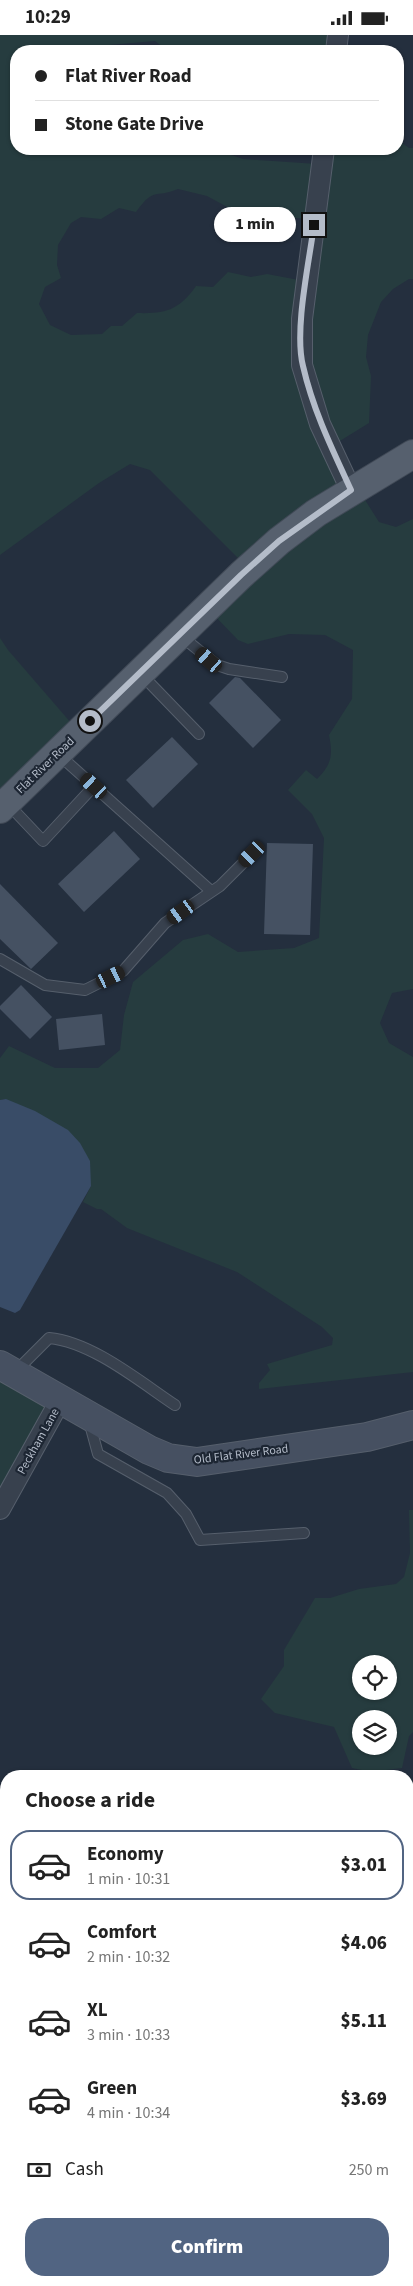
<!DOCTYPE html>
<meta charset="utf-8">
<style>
body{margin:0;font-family:"Source Sans 3",sans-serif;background:#f2f2f2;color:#222;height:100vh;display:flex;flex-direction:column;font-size:19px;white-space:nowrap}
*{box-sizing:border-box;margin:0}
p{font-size:16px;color:#767676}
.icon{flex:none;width:28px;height:28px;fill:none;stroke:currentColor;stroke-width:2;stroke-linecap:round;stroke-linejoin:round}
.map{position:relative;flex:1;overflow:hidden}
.details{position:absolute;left:0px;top:1735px;width:414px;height:516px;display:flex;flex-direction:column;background:#fff;border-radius:20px 20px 0 0;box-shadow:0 1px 4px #0004}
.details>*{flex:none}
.top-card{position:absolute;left:10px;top:10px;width:394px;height:110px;border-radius:20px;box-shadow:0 1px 4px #0004;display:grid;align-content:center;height:110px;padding:0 25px;background:#fff}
.tools{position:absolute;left:352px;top:1620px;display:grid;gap:10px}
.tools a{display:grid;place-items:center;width:45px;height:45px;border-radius:50%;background:#fff;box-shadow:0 1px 4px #0004;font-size:25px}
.end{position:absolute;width:22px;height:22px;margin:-11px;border:6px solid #b4bcc9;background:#111;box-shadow:0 0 0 2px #111}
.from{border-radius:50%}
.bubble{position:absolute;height:35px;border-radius:18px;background:#fff;box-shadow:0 1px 4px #0004;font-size:16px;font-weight:800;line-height:35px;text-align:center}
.car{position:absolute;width:15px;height:30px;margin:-15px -8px;border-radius:6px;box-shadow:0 0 4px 1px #0007;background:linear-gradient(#222 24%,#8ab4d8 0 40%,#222 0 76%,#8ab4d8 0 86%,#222 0)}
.top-card b{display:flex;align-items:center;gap:18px;height:48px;font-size:19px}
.top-card b+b{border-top:1px solid #e0e0e0}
.top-card i{width:12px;height:12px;background:#222}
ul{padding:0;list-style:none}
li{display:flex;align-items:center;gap:15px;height:70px;margin:0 10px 8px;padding:0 15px;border:2px solid transparent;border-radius:20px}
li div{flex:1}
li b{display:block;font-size:19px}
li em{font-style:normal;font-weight:800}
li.on{border-color:#516482}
li>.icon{width:45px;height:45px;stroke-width:1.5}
h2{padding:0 25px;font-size:22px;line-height:60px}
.pay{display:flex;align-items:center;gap:12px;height:55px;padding:0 25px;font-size:19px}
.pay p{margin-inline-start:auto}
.primary-button{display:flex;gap:10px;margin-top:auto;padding:10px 25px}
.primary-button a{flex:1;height:58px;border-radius:20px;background:#516482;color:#fff;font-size:20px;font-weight:800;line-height:58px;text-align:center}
.status{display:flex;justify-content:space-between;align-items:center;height:35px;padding:0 25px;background:#fff;direction:ltr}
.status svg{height:14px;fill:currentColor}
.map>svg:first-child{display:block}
.green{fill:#263c3f;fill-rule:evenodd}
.water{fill:#394c67}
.building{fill:#455162}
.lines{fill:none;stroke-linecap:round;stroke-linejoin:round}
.lane-casing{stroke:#565f6c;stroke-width:12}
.street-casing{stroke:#565f6c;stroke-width:22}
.secondary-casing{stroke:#565f6c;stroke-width:30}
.primary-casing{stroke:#414a57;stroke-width:30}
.lane{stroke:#38414e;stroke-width:10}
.street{stroke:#38414e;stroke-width:20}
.secondary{stroke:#465061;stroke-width:28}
.primary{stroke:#56606e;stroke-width:28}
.route{stroke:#b4bcc9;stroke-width:6}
.labels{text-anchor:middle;stroke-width:4.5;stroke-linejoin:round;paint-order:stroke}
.street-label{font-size:12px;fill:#b4bcc9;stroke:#1d2633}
</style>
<div class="status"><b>10:29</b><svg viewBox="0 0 49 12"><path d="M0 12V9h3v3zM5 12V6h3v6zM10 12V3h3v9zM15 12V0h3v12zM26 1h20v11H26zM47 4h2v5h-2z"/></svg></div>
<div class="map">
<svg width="413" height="2251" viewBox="0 0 413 2251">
<rect width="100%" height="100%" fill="#242f3e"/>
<g class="green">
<path d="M0,0H340L338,16H168L155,6L109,10L99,16H16V114H214L243,124L317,129L325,114H398V105L409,113H413V244H409L393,254L381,267L368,300L366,322L371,341L369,388L335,409L360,457L379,487L396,492L413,484V954L392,958L380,988L389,1008L413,1022V1337L259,1354V1348L270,1335L267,1329L332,1310L333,1303L322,1292L237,1237L127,1193L101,1174H97L83,1167L91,1151L6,1064L0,1065V1023L9,1011L55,1033H98L120,1015L124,980L133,947L183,905L208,899L238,917L294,913L319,903L324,803L312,779L288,755L306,735L317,744C332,729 333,720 329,700L352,664L353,615L325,600L289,599L248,609L238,605L209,575L249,534L150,435L130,429L99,448L0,520ZM178,154L207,161L242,180L314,184L304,246L267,239L251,242L228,237L213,252L196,251C179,275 166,279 137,278L122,291H111L102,299L71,300L50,290L39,269L45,252L61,243L57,230L58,210L71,188L81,182L101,184L119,173L136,177C155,151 154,164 178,154Z"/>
<path d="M0,603L8,615L78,696L0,776Z"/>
<path d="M0,1331L53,1360L0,1474Z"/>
<path d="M409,1475H413V1697L409,1701L402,1733L371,1737L352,1733L334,1692L275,1678L261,1664L284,1631V1615L315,1563H330L359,1554L396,1549L404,1542L410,1518ZM361,1629H389V1656H361ZM361,1684H389V1711H361Z"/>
</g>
<g class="water">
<path d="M6,1064L35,1076L68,1095L80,1108L90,1126L91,1151L20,1275L15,1278L0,1272V1065Z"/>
<path d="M408,2051L413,2054V2251H0V2164L6,2162V2245H408Z"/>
</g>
<g class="building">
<path d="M235,642L240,643L281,685L253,713L209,668Z"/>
<path d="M172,702L198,729L153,773L126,745Z"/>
<path d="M114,796L140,824L84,877L58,849Z"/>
<path d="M267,808L313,809L310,900L264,899Z"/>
<path d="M0,849L58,908L31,934L0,904Z"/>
<path d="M21,950L52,982L30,1004L0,974V971Z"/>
<path d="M102,979L105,1010L59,1015L56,984Z"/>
</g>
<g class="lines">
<defs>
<g id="lane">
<path d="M181,601L217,630L229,634L282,642"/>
<path d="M141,639L199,699"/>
<path d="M58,719L211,856"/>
<path d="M8,769L43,806L94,751"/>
<path d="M0,924L45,950L85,955L123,936L165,888L220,851L252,819"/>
<path d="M15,1337L49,1303C92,1307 139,1346 175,1370"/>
<path d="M89,1386L98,1419L167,1458L186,1479L200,1505L304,1498"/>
</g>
<g id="street">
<path d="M336,16L338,0"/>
<path d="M324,114L302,284V330L320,389L351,455"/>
<path d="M0,1474L61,1364"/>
<path d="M408,1829L413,1826"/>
<path d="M408,1871L413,1874"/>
<path d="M408,1986L413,1982"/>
<path d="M0,2031L6,2029"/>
<path d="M0,2100L6,2098"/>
</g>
<path id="secondary" d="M0,1330L149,1415L168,1423L197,1427L367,1402L413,1390"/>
<path id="primary" d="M0,774L241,540L279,506L316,478L413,419"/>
</defs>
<use href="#lane" class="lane-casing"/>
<use href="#street" class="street-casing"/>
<use href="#secondary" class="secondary-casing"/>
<use href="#primary" class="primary-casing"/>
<use href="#lane" class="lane"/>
<use href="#street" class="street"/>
<use href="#secondary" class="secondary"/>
<use href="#primary" class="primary"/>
</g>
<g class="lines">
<path class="route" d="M90,686L241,540L279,506L351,455C332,414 313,375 303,331C294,295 309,228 314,190"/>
</g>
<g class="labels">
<g class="street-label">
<text transform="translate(45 730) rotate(-44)" y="4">Flat River Road</text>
<text transform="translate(38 1406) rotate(-61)" y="4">Peckham Lane</text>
<text transform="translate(241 1419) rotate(-7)" y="4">Old Flat River Road</text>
</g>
</g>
</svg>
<div class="tools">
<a><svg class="icon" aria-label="locate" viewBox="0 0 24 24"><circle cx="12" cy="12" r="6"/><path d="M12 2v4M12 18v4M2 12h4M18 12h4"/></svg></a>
<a><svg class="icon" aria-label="layers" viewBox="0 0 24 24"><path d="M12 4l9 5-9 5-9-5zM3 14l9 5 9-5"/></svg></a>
</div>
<i class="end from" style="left:90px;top:686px"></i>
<i class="end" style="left:314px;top:190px"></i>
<div class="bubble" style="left:214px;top:172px;width:82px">1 min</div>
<i class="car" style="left:209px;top:625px;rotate:311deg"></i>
<i class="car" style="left:94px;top:751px;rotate:312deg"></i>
<i class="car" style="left:252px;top:819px;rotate:225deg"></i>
<i class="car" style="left:181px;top:877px;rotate:235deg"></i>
<i class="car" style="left:111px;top:942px;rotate:64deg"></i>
<div class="top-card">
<b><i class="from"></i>Flat River Road</b>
<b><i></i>Stone Gate Drive</b>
</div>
<section class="details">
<h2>Choose a ride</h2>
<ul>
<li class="on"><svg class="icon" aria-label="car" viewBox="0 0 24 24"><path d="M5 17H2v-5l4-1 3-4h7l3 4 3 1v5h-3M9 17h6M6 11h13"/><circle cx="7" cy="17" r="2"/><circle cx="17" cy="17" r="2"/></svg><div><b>Economy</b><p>1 min · 10:31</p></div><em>$3.01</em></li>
<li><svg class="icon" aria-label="car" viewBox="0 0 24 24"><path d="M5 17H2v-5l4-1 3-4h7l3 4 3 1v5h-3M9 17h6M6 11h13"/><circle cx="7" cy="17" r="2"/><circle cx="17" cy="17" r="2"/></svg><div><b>Comfort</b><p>2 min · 10:32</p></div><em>$4.06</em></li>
<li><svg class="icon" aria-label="car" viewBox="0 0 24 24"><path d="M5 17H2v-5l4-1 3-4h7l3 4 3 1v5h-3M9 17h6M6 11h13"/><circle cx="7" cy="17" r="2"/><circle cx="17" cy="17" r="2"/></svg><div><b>XL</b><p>3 min · 10:33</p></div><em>$5.11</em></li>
<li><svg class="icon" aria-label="car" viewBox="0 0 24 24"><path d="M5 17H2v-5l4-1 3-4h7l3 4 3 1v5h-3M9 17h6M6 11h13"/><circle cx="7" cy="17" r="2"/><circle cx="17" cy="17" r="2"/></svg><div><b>Green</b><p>4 min · 10:34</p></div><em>$3.69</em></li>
</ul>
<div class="pay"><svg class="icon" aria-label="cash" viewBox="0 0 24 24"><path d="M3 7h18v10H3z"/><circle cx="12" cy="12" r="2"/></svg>Cash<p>250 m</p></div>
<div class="primary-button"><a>Confirm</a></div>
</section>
</div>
